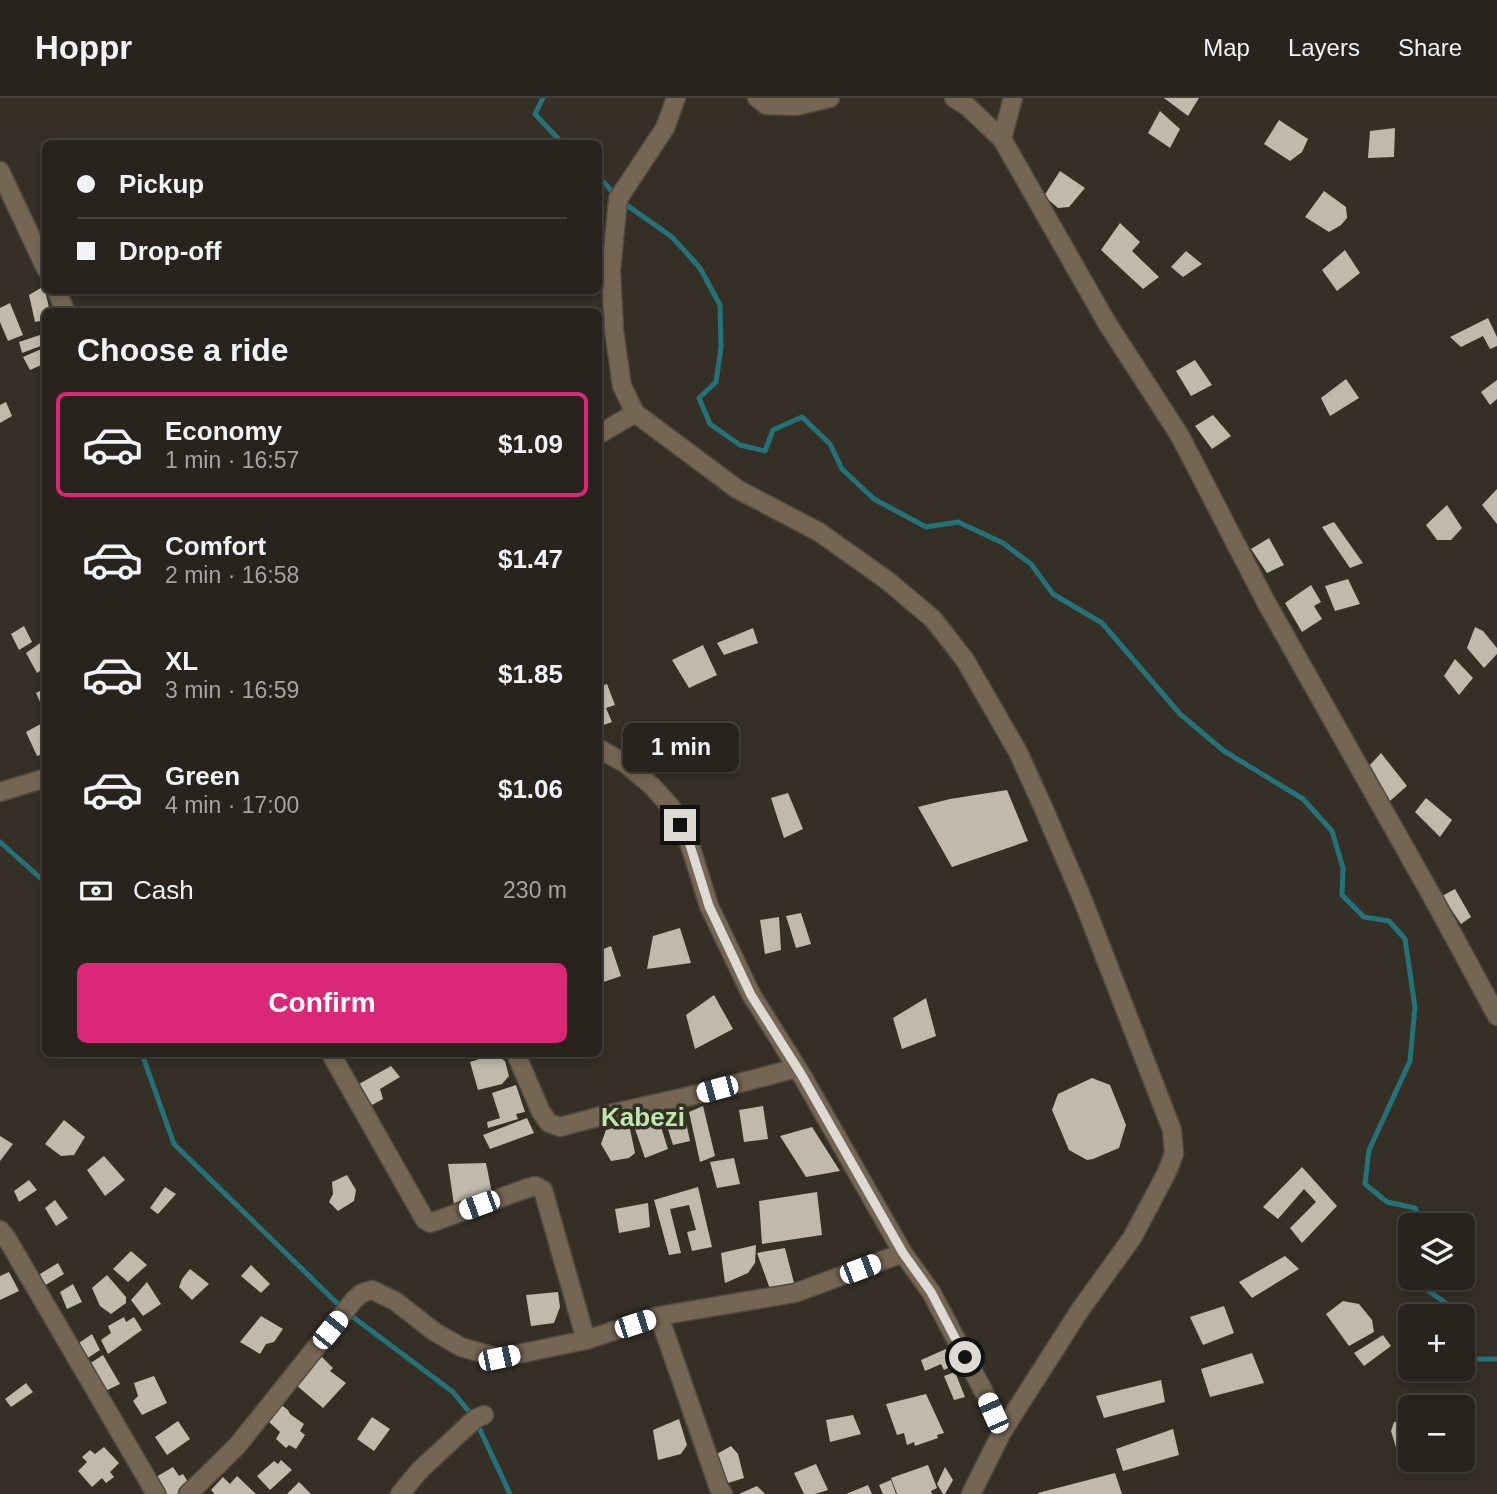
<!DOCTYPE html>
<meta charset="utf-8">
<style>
body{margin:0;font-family:Helvetica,sans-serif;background:#302b25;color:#f1f3f6;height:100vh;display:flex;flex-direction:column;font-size:26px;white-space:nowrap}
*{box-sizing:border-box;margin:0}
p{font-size:23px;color:#a5a4a3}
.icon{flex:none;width:38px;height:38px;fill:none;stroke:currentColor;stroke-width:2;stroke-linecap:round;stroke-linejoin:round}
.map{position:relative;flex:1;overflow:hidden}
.panel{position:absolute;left:42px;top:210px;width:560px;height:749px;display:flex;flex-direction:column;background:#28231c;border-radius:10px;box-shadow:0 4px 10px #0003,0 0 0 2px #44403b}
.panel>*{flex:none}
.top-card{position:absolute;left:42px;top:42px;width:560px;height:154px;border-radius:10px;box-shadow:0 4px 10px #0003,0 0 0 2px #44403b;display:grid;align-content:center;height:154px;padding:0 35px;background:#28231c}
.fabs{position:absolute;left:1398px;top:1115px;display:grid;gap:14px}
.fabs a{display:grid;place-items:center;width:77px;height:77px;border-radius:10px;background:#28231c;box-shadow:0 4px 10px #0003,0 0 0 2px #44403b;font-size:35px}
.end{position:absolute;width:32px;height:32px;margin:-16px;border:9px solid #ddd9d3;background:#111;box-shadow:0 0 0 4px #111}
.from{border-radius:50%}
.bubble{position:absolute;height:49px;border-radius:10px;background:#28231c;box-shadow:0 4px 10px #0003,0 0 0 2px #44403b;font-size:23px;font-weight:700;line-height:49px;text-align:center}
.car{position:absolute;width:21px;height:42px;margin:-21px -10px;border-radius:9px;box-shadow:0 0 5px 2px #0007;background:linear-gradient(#fff 24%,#345 0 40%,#fff 0 76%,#345 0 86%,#fff 0)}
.top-card b{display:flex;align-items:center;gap:24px;height:66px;font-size:26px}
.top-card b+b{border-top:2px solid #44403b}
.top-card i{width:18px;height:18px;background:#f1f3f6}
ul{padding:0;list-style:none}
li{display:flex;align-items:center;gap:21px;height:105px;margin:0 14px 10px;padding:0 21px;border:4px solid transparent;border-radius:10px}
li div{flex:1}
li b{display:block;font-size:26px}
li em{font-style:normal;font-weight:700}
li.current{border-color:#db2777}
li>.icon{width:63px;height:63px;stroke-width:1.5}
h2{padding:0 35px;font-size:32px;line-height:84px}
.pay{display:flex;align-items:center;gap:18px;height:77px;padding:0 35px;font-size:26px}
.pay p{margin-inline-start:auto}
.action{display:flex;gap:14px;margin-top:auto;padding:14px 35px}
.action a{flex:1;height:80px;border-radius:10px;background:#db2777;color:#fff;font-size:28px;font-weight:700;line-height:80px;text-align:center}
header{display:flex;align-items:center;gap:42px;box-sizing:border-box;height:98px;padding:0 35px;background:#28231c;border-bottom:2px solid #44403b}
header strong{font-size:33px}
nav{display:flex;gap:38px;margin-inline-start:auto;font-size:24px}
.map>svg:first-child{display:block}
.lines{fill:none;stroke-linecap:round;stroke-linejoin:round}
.stream{stroke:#24737b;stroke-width:5}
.building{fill:#c0b9ac}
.minor-casing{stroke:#504a41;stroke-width:21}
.minor{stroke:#756653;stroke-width:18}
.route{stroke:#ddd9d3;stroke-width:9}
.labels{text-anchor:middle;stroke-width:7;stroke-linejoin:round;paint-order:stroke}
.district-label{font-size:26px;font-weight:bold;fill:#bae9a8;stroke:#352f25}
</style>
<header>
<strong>Hoppr</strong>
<nav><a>Map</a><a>Layers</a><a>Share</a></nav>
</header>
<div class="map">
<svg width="1497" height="1396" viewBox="0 0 1497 1396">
<rect width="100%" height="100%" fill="#352f25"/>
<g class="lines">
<g class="stream">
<path d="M543,0L535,16L563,46"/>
<path d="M598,77L618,101L672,139L700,170L720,207L721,250L716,284L699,300L710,326L740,347L765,353L773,332L802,319L830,346L842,371L874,401L926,429L958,424L1003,445L1031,466L1053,496L1102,525L1180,616L1224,653L1303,701L1332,733L1343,770L1342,797L1364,819L1389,823L1405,841L1415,909L1410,963L1369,1052L1365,1086L1387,1104L1415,1110L1423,1127"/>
<path d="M0,744L46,785"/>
<path d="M142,956L174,1046L345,1213L453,1294L475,1321L510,1396"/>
<path d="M1410,1147L1409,1149V1179L1464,1218L1463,1220"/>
<path d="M1463,1258L1471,1261H1497"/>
</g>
</g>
<g class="building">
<path d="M1164,0H1199L1188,18Z"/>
<path d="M1160,13L1180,31L1170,50L1148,35Z"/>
<path d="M1279,22L1308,41L1302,54L1290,63L1264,46Z"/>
<path d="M1395,30L1394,59L1368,60L1370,33Z"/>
<path d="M1060,73L1085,90L1069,109L1058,110L1044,98Z"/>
<path d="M1324,93L1346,109L1347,120L1341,127L1329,134L1305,119Z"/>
<path d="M1120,125L1140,144L1132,153L1159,179L1143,191L1101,152Z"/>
<path d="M1345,152L1360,175L1337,193L1322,172Z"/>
<path d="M1186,153L1202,166L1183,179L1171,169Z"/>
<path d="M44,188L50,214H46V222L35,224L29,197Z"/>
<path d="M10,205L23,237L8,243L0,224V210Z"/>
<path d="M1488,220L1497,239V248L1490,251L1483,238L1461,249L1450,239Z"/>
<path d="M46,235V246L22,255L19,244Z"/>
<path d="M46,249V265L30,272L23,259Z"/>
<path d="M1195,262L1212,287L1191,298L1176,273Z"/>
<path d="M1346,281L1359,300L1330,318L1321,300Z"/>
<path d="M1497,282V301L1490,307L1481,294Z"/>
<path d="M6,304L12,318L0,325V307Z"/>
<path d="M1213,317L1231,338L1212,351L1195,328Z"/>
<path d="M1497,391V426L1482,407Z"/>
<path d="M1447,407L1462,430L1451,442H1437L1426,427Z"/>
<path d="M1334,424L1363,465L1350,470L1322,429Z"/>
<path d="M1269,440L1284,467L1267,475L1251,451Z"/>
<path d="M1348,481L1360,506L1335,513L1325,488Z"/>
<path d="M1311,487L1321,504L1314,508L1322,521L1302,534L1285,505Z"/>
<path d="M24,528L32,544L19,552L11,536Z"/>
<path d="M1475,529L1483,533L1497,550V556L1484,570L1467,550Z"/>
<path d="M753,530L758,545L724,557L717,545Z"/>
<path d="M43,543L46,547V569L37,575L26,555Z"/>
<path d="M703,547L717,577L689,590L672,562Z"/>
<path d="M1455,561L1473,580L1459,597L1444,578Z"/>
<path d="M607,586L615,607L606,610L612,624L598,629V589Z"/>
<path d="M46,590V617L36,595Z"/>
<path d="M46,623V655L37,658L26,634Z"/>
<path d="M1381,655L1407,688L1390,703L1369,668Z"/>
<path d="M1007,692L1028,743L952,769L918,709L950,701Z"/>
<path d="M788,695L803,731L784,740L771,700Z"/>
<path d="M1426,700L1452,722L1440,739L1415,714Z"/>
<path d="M1455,791L1471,819L1461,826L1442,798Z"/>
<path d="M801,815L811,846L796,850L786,818Z"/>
<path d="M779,819L781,852L765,856L760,822Z"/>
<path d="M680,830L691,865L647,871L653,838Z"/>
<path d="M611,848L621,878L598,886V853Z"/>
<path d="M714,897L733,931L695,951L686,917Z"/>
<path d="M926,900L936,938L902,951L893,920Z"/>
<path d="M495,956L505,963L509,978L502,986L478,992L470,964Z"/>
<path d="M391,968L400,979L380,991L383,1001L372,1007L359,986Z"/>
<path d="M1092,980L1110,987L1126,1027L1119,1050L1093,1061L1087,1062L1069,1052L1052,1012L1058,996Z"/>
<path d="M516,987L525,1014L516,1016L518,1021L488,1030L487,1024L500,1020L492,995Z"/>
<path d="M703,1008L715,1058L700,1064L689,1014Z"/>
<path d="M763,1008L768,1041L744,1044L739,1012Z"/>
<path d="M527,1020L534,1035L490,1051L483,1037Z"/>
<path d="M685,1020L690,1043L673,1047L666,1025Z"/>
<path d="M64,1022L85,1039L74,1057L61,1058L45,1046Z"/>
<path d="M651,1022L661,1029L668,1051L645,1060L635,1031Z"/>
<path d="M620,1028L630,1031L635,1055L629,1060L611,1063L601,1046L606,1032Z"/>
<path d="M812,1029L840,1073L806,1079L780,1038Z"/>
<path d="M0,1038L13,1046L0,1063Z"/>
<path d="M104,1058L125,1082L105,1098L87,1072Z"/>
<path d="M734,1060L740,1086L717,1090L710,1064Z"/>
<path d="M486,1065L492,1095L454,1107L448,1066Z"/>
<path d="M1302,1069L1337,1108L1302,1145L1290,1130L1316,1104L1304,1091L1278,1121L1263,1109Z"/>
<path d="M347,1077L356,1092L354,1103L338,1113L329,1104L333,1096L332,1084Z"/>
<path d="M29,1082L37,1092L19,1104L14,1093Z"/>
<path d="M165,1089L176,1096L158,1116L150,1110Z"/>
<path d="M698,1089L712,1149L692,1153L687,1134L696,1132L689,1107L670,1111L681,1155L669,1157L654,1102Z"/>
<path d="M817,1094L822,1137L762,1146L759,1103Z"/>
<path d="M55,1102L68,1120L56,1128L45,1110Z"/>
<path d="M648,1105L650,1129L619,1135L615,1111Z"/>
<path d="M756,1147L755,1165L748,1175L725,1185L721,1155Z"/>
<path d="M785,1150L794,1185L770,1191L757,1155Z"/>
<path d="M131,1153L147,1167L128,1184L113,1171Z"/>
<path d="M1285,1158L1299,1171L1252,1200L1239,1184Z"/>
<path d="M58,1165L64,1176L44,1188L40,1176Z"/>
<path d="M251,1167L270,1186L261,1195L241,1178Z"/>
<path d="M190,1171L209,1186L192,1202L179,1189L182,1181Z"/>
<path d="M9,1174L19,1193L0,1202V1178Z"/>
<path d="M107,1177L126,1199V1205L111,1216L100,1208L92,1190Z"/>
<path d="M147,1184L161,1206L143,1218L131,1202Z"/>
<path d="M73,1186L82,1204L67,1211L60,1194Z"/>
<path d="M558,1194L560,1209L554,1225L531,1228L526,1197Z"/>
<path d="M1343,1203L1359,1206L1372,1222L1374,1234L1349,1248L1326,1216Z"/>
<path d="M1224,1208L1234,1235L1203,1247L1190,1219Z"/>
<path d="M261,1218L283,1231L274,1244L266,1246L260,1256L240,1244Z"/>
<path d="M124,1219L126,1224L134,1219L142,1232L108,1256L101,1242L111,1235L108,1228Z"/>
<path d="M92,1236L100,1252L86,1261L79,1245Z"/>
<path d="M1383,1237L1391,1248L1364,1268L1354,1255Z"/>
<path d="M946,1251L954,1267L944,1272L941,1266L925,1273L921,1262Z"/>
<path d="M1252,1255L1264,1285L1210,1299L1201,1271Z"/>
<path d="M103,1257L120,1286L103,1294L89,1266Z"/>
<path d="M320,1257L333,1270L330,1273L346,1285L323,1310L295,1286Z"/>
<path d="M955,1274L965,1299L954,1302L944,1278Z"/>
<path d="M154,1278L167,1305L142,1317L133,1303L138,1298L134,1285Z"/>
<path d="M1161,1282L1165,1304L1104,1320L1096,1298Z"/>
<path d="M26,1285L33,1294L11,1309L5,1301Z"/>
<path d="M926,1296L944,1335L937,1337L938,1340L915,1348L914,1344L907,1347L904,1335L897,1337L886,1306Z"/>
<path d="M280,1306L288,1312L290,1316L304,1326L300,1333L305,1337L296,1351L289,1347L286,1350L276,1341L280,1334L269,1324Z"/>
<path d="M853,1317L861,1336L830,1344L826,1322Z"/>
<path d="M372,1319L390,1331L374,1353L357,1341Z"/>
<path d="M679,1321L687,1347L681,1356L658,1362L653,1332Z"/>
<path d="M1410,1321V1356H1398L1391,1333L1394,1324Z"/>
<path d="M178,1323L190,1341L167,1357L155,1339Z"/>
<path d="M1173,1331L1179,1357L1123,1373L1116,1351Z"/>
<path d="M731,1348L738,1356L744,1380L728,1385L715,1357Z"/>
<path d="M104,1349L119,1365L110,1374L114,1379L106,1385L102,1380L92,1389L78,1373L87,1364L82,1359L90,1352L95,1356Z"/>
<path d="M281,1362L292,1372L270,1392L257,1378L274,1363L278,1366Z"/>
<path d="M816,1366L828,1392L815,1396H804L794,1375Z"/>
<path d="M928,1367L937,1390L931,1393L932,1396H897L891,1380Z"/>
<path d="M173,1369L179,1378L183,1376L190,1387L184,1396H167L156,1379Z"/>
<path d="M945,1369L953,1382L945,1396H943L937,1386Z"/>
<path d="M1115,1375L1122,1396H1038V1395Z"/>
<path d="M237,1378L256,1396H213L214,1395L211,1392L223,1379L230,1386Z"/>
<path d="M891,1382L896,1396H883L879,1387Z"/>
<path d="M299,1384L311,1396H287Z"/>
<path d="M868,1387L872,1396H846Z"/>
<path d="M757,1388L765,1396H739Z"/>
</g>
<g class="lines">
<defs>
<g id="minor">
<path d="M676,0L665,30L618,101L611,173L614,233L622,288L635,315L737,391L819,434L888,483L933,521L965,562L1018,654L1043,709L1082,800L1172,1032L1174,1056L1166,1076L1132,1140L1080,1212L1002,1334L971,1396"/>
<path d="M757,0L766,7L796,8L830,0"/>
<path d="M954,0L967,8L1002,41L1107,225L1180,338L1266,504L1433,800L1497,918"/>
<path d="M1002,41L1013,0"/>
<path d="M0,73L46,171"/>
<path d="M56,192L66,214"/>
<path d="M598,337L635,315"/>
<path d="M598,650L626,666L652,688L671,709L689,744L709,808L751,896L801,976L903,1155L931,1194L985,1296L1002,1334"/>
<path d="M0,694L46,680"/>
<path d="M331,956L425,1122L430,1125L528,1090L535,1088L543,1092L586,1242"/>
<path d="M516,956L541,1014L549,1025L560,1029L605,1017L690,998L797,970"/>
<path d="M0,1132L6,1139L156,1396"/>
<path d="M659,1218L719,1390L723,1396"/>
<path d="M188,1396L237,1348L354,1202L362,1195L372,1192L395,1203L435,1234L461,1249L499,1260L586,1242L659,1218L795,1195L903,1155"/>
<path d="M400,1396L420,1372L475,1321L484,1317"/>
</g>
</defs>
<use href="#minor" class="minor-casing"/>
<use href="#minor" class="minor"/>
</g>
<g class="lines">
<path class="route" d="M680,727L689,744L709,808L751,897L801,976L903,1155L931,1194L965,1259"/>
</g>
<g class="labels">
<g class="district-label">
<text x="643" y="1028">Kabezi</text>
</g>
</g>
</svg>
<div class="fabs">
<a><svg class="icon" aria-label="layers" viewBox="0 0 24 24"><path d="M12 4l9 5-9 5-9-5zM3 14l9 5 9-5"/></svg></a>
<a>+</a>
<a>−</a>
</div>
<i class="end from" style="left:965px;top:1259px"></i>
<i class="end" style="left:680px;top:727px"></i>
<div class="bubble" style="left:623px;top:625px;width:116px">1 min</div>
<i class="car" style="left:717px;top:991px;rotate:255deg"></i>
<i class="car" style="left:479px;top:1107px;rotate:250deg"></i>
<i class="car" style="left:860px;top:1171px;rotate:69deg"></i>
<i class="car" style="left:635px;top:1226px;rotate:72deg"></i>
<i class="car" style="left:330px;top:1232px;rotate:39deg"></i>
<i class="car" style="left:499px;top:1260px;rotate:78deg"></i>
<i class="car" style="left:993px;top:1315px;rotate:336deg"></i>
<div class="top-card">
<b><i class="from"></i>Pickup</b>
<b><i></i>Drop-off</b>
</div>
<section class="panel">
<h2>Choose a ride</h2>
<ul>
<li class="current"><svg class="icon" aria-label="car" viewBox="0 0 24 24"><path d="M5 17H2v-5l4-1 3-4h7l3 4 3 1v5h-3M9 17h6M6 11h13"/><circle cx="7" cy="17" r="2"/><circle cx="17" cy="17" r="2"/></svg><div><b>Economy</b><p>1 min · 16:57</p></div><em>$1.09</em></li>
<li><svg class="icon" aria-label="car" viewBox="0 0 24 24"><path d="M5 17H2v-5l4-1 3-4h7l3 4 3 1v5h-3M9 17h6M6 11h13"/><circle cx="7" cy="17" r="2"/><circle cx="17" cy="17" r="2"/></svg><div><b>Comfort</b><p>2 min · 16:58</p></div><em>$1.47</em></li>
<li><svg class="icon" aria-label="car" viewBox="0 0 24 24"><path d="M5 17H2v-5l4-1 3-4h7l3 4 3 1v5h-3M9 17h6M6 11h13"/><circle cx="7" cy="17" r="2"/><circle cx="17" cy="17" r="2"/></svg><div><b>XL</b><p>3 min · 16:59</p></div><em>$1.85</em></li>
<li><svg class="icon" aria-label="car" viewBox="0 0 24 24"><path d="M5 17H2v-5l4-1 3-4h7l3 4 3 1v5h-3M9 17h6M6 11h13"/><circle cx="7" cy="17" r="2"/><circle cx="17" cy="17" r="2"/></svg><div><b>Green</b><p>4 min · 17:00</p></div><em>$1.06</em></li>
</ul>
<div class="pay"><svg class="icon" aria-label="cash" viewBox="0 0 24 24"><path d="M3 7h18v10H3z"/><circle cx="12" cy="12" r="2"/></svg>Cash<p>230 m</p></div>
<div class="action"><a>Confirm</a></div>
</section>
</div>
